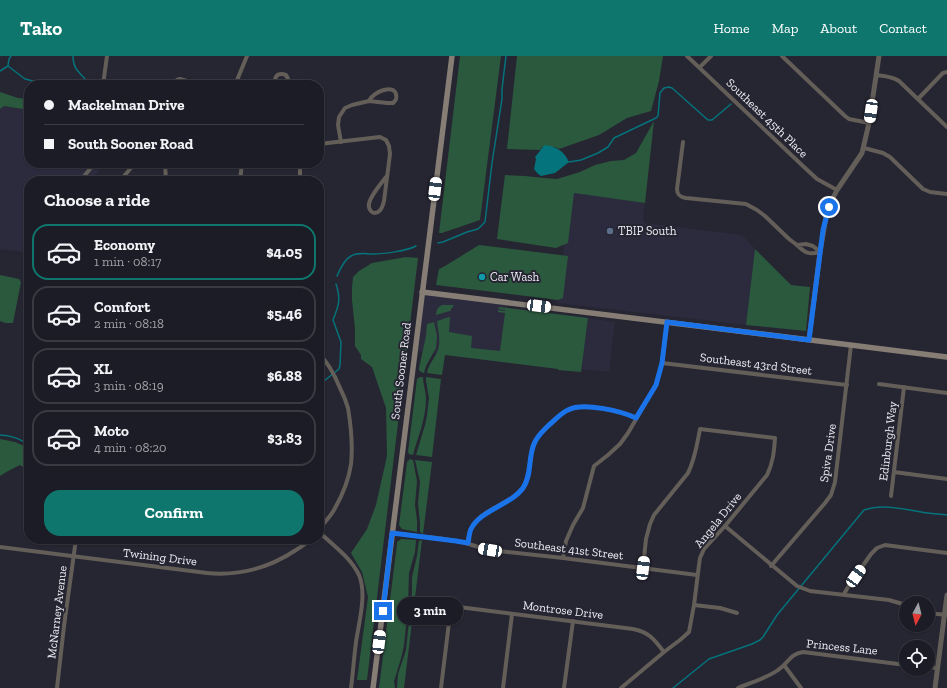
<!DOCTYPE html>
<meta charset="utf-8">
<style>
body{margin:0;font-family:"Zilla Slab",serif;background:#292932;color:#f1f3f6;height:100vh;display:flex;flex-direction:column;font-size:15px;white-space:nowrap}
*{box-sizing:border-box;margin:0}
p{font-size:13px;color:#a0a1a7}
.icon{flex:none;width:22px;height:22px;fill:none;stroke:currentColor;stroke-width:2;stroke-linecap:round;stroke-linejoin:round}
.map{position:relative;flex:1;overflow:hidden}
.side{position:absolute;left:24px;top:120px;width:300px;height:368px;display:flex;flex-direction:column;background:#1c1c26;border-radius:16px;box-shadow:0 1px 3px #0004,0 0 0 1px #3a3a43}
.side>*{flex:none}
.hud{position:absolute;left:24px;top:24px;width:300px;height:88px;border-radius:16px;box-shadow:0 1px 3px #0004,0 0 0 1px #3a3a43;display:grid;align-content:center;height:88px;padding:0 20px;background:#1c1c26}
.needle{width:26px;rotate:187deg}
.tools{position:absolute;left:899px;top:540px;display:grid;gap:8px}
.tools a{display:grid;place-items:center;width:36px;height:36px;border-radius:50%;background:#1c1c26;box-shadow:0 1px 3px #0004,0 0 0 1px #3a3a43;font-size:20px}
.end{position:absolute;width:18px;height:18px;margin:-9px;border:5px solid #1a73e8;background:#fff;box-shadow:0 0 0 2px #fff}
.from{border-radius:50%}
.bubble{position:absolute;height:28px;border-radius:14px;background:#1c1c26;box-shadow:0 1px 3px #0004,0 0 0 1px #3a3a43;font-size:13px;font-weight:700;line-height:28px;text-align:center}
.car{position:absolute;width:12px;height:24px;margin:-12px -6px;border-radius:5px;box-shadow:0 0 3px 1px #0007;background:linear-gradient(#fff 24%,#345 0 40%,#fff 0 76%,#345 0 86%,#fff 0)}
.hud b{display:flex;align-items:center;gap:14px;height:38px;font-size:15px}
.hud b+b{border-top:1px solid #3a3a43}
.hud i{width:10px;height:10px;background:#f1f3f6}
ul{padding:0;list-style:none}
li{display:flex;align-items:center;gap:12px;height:56px;margin:0 8px 6px;padding:0 12px;border:2px solid #3a3a43;border-radius:16px}
li div{flex:1}
li b{display:block;font-size:15px}
li em{font-style:normal;font-weight:700}
li.current{border-color:#0f766e}
li>.icon{width:36px;height:36px;stroke-width:1.5}
h2{padding:0 20px;font-size:18px;line-height:48px}
.primary-button{display:flex;gap:8px;margin-top:auto;padding:8px 20px}
.primary-button a{flex:1;height:46px;border-radius:16px;background:#0f766e;color:#fff;font-size:16px;font-weight:700;line-height:46px;text-align:center}
header{display:flex;align-items:center;gap:24px;box-sizing:border-box;height:56px;padding:0 20px;background:#0f766e;color:#fff}
header strong{font-size:19px}
nav{display:flex;gap:22px;margin-inline-start:auto;font-size:14px}
.map>svg:first-child{display:block}
.built{fill:#2c2b3e}
.green{fill:#2a593e}
.water{fill:#04737b}
.lines{fill:none;stroke-linecap:round;stroke-linejoin:round}
.stream{stroke:#04737b;stroke-width:1.5}
.minor{stroke:#645e59;stroke-width:4}
.tertiary{stroke:#645e59;stroke-width:5}
.secondary{stroke:#867d75;stroke-width:5.5}
.route{stroke:#1a73e8;stroke-width:5}
.service-dot{fill:#5c6f8a;stroke:#262532;stroke-width:1.5}
.culture-dot{fill:#0f9aa8;stroke:#262532;stroke-width:1.5}
.labels{text-anchor:middle;stroke-width:4;stroke-linejoin:round;paint-order:stroke}
.street-label{font-size:12px;fill:#ededf6;stroke:#262532}
.poi-label{font-size:12px;fill:#ededf6;stroke:#262532;text-anchor:start}
</style>
<header>
<strong>Tako</strong>
<nav><a>Home</a><a>Map</a><a>About</a><a>Contact</a></nav>
</header>
<div class="map">
<svg width="947" height="632" viewBox="0 0 947 632">
<rect width="100%" height="100%" fill="#262532"/>
<g class="built">
<path d="M4,50L29,54V107H104L95,121L94,125H29V197L0,193V53Z"/>
<path d="M570,136L645,147L643,163L645,167L742,179L755,193L746,269L557,247Z"/>
<path d="M422,236L508,246L502,306L415,295Z"/>
<path d="M588,262L615,266L609,316L581,313Z"/>
</g>
<g class="green">
<path d="M460,0H501L480,164L442,177H439Z"/>
<path d="M517,0H663L659,25L651,55L627,62L599,79L559,93L555,91H542L540,94L507,93Z"/>
<path d="M0,36L18,42L29,43V54L4,50L0,53Z"/>
<path d="M654,65L645,147L574,137L568,187L556,192L497,183L505,119L525,120L544,122L557,123L580,116L595,109L611,105L624,104L636,97Z"/>
<path d="M479,189L568,200L563,242L558,244L436,229L439,213L445,210Z"/>
<path d="M755,193L791,229L810,231L806,275L746,269Z"/>
<path d="M406,201L418,202L367,624H357L368,541L362,516L351,497L367,473L376,449L387,400L386,352L372,311L361,303V299L355,290V273L352,244V232L353,221L359,215L372,207Z"/>
<path d="M0,219L19,223L21,226L13,267H5L0,265Z"/>
<path d="M442,249H454L450,255L436,259C436,254 438,251 442,249Z"/>
<path d="M499,251L588,262L581,316L558,314V313L445,299L442,319L427,317C428,309 435,302 438,294C441,285 438,274 437,265L449,261H450L449,276L472,280L471,292L500,295L505,257L498,256V254L505,255V254L498,253Z"/>
<path d="M434,266L437,280L436,292L426,310L424,317L421,316L419,314V312L426,280L427,268Z"/>
<path d="M420,321H423C423,328 426,336 426,343C426,363 418,380 413,399L409,398L408,396L417,323Z"/>
<path d="M426,321L441,323L432,401L416,399L425,369L427,359L429,342L426,325Z"/>
<path d="M0,383L15,386L29,392V415L20,409L8,415L0,420Z"/>
<path d="M410,403L413,404L417,425L415,449L417,464V476L402,473L399,469L407,406Z"/>
<path d="M415,404L432,406L423,478L420,476V467L418,447L420,426Z"/>
<path d="M401,483L416,484L415,496L409,517L408,550L404,589L402,599L396,619L394,625L395,632H379L397,488V486Z"/>
<path d="M422,484L404,632H397L398,618L406,594L412,537V521L417,500L419,485Z"/>
</g>
<path class="water" d="M545,89C557,91 564,95 569,106L555,117L541,120L537,117L534,113L536,103L535,101C539,97 541,92 545,89Z"/>
<g class="lines">
<g class="stream">
<path d="M73,0C73,16 82,17 90,29"/>
<path d="M8,9L9,3L11,0"/>
<path d="M8,10L25,23L33,25L48,24L51,25L55,29"/>
<path d="M0,15L8,10"/>
<path d="M569,106L581,104L598,97L608,91L614,82L656,62L658,60L660,37L664,32L669,31L672,32L708,64H712L731,48"/>
<path d="M438,187L443,186L467,176L478,173L485,166L492,107L502,43V33L506,0"/>
<path d="M337,220C340,213 345,203 351,200C358,196 365,198 373,198C383,198 407,195 416,190"/>
<path d="M319,329L339,313L340,309L341,286L333,264C339,249 341,243 336,228"/>
<path d="M0,379C11,379 19,383 29,388"/>
<path d="M673,632L709,603L752,588L760,584L763,581L777,559L864,454C885,447 907,454 928,457C934,458 941,458 947,459"/>
</g>
<g class="minor">
<path d="M687,0L804,111L817,123L837,134"/>
<path d="M782,0L845,60L849,63L869,67"/>
<path d="M700,11L711,0"/>
<path d="M876,19C884,20 892,20 899,25L947,71"/>
<path d="M103,29L107,0"/>
<path d="M175,29L177,24L180,23L201,29"/>
<path d="M235,29L247,0"/>
<path d="M274,29C275,20 277,16 286,19L288,23V29"/>
<path d="M918,43L940,20L943,17L947,16"/>
<path d="M341,86L338,69L339,61L345,52L352,49L369,45L387,47H393C396,44 397,43 396,38C393,29 378,35 373,40C370,42 370,43 369,45"/>
<path d="M683,86L677,133C677,139 680,141 686,142L746,148L757,154L765,160L789,183L797,189"/>
<path d="M319,88L380,81L386,84L389,90L390,98L384,145C383,149 382,154 378,156C372,159 368,153 369,148C370,140 381,128 386,121"/>
<path d="M864,92L883,97L890,101L923,133L930,136L947,138"/>
<path d="M165,107L166,125"/>
<path d="M80,125L95,107"/>
<path d="M120,125L135,107"/>
<path d="M240,125L242,107"/>
<path d="M300,125V107"/>
<path d="M806,188L813,190L820,196C809,199 805,197 797,189Z"/>
<path d="M319,298C329,307 335,320 340,332C343,338 346,345 348,352C351,370 353,389 351,408C349,423 342,440 334,454C330,461 324,467 319,473"/>
<path d="M662,307L847,329"/>
<path d="M879,328L947,337"/>
<path d="M894,416L947,423"/>
<path d="M891,440L904,331"/>
<path d="M725,470L797,530L810,535L889,544L906,549"/>
<path d="M319,476C333,489 350,501 359,519C367,538 359,566 356,586C354,601 353,617 351,632"/>
<path d="M392,477C414,480 436,481 457,485C468,487 479,492 490,494L563,502L697,519"/>
<path d="M467,487C469,483 469,477 471,473C480,453 510,449 523,432C532,419 528,402 534,388C537,380 543,375 549,369C555,364 561,357 568,354C583,346 621,355 636,362"/>
<path d="M0,491L207,517C239,520 269,512 296,494C301,491 306,488 310,483"/>
<path d="M563,502L566,485L573,469L583,452L594,410L608,399L620,388L628,377L656,329L662,307L667,266"/>
<path d="M771,510L825,447L831,439L835,426L851,289"/>
<path d="M844,538L848,531L871,498L877,492L885,489L947,497"/>
<path d="M694,549L720,552L737,557"/>
<path d="M928,557L947,559"/>
<path d="M784,609L801,632"/>
<path d="M928,611L937,612"/>
<path d="M57,632L64,570L76,483"/>
<path d="M441,632L451,550L633,573C649,576 654,583 664,596"/>
<path d="M503,632L512,558"/>
<path d="M564,632L573,565"/>
<path d="M621,632L664,596L680,584L689,576L694,549L699,509L700,502L704,493L725,470L767,419C773,407 774,396 775,382L700,373C697,388 695,403 688,417L654,459L650,468L646,483L643,512"/>
<path d="M738,632C750,627 767,622 778,614C789,607 789,598 803,596L906,609"/>
</g>
<g class="tertiary">
<path d="M809,283L820,196L826,161L832,144L837,134L862,97L869,67L879,0"/>
<path d="M935,632L947,539"/>
</g>
<g class="secondary">
<path d="M422,236L947,301"/>
<path d="M373,632L452,0"/>
</g>
</g>
<g class="lines">
<path class="route" d="M383,555L392,477L456,485L468,487C469,483 469,477 471,473C480,454 511,449 523,432C532,419 528,402 534,388C537,380 543,375 549,369C555,364 561,357 568,354C583,346 621,355 636,362L656,329L662,307L667,266L809,284L823,174L829,151"/>
</g>
<circle class="service-dot" cx="610" cy="175" r="4"/>
<circle class="culture-dot" cx="482" cy="221" r="4"/>
<g class="labels">
<g class="street-label">
<text transform="translate(767 62) rotate(44)" y="4">Southeast 45th Place</text>
<text transform="translate(756 308) rotate(7)" y="4">Southeast 43rd Street</text>
<text transform="translate(401 315) rotate(-83)" y="4">South Sooner Road</text>
<text transform="translate(888 385) rotate(-83)" y="4">Edinburgh Way</text>
<text transform="translate(828 397) rotate(-82)" y="4">Spiva Drive</text>
<text transform="translate(718 464) rotate(-51)" y="4">Angela Drive</text>
<text transform="translate(569 493) rotate(7)" y="4">Southeast 41st Street</text>
<text transform="translate(160 501) rotate(7)" y="4">Twining Drive</text>
<text transform="translate(563 554) rotate(7)" y="4">Montrose Drive</text>
<text transform="translate(57 556) rotate(-83)" y="4">McNarney Avenue</text>
<text transform="translate(842 591) rotate(6)" y="4">Princess Lane</text>
</g>
<g class="poi-label">
<text x="618" y="179">TBIP South</text>
<text x="490" y="225">Car Wash</text>
</g>
</g>
</svg>
<div class="tools">
<a><svg class="needle" viewBox="-14 -14 28 28"><path d="M0-13l5 13h-10z" fill="#e53935"/><path d="M0 13l5-13h-10z" fill="#a0a1a7"/></svg></a>
<a><svg class="icon" aria-label="locate" viewBox="0 0 24 24"><circle cx="12" cy="12" r="6"/><path d="M12 2v4M12 18v4M2 12h4M18 12h4"/></svg></a>
</div>
<i class="end from" style="left:829px;top:151px"></i>
<i class="end" style="left:383px;top:555px"></i>
<div class="bubble" style="left:397px;top:541px;width:66px">3 min</div>
<i class="car" style="left:871px;top:55px;rotate:188deg"></i>
<i class="car" style="left:435px;top:133px;rotate:7deg"></i>
<i class="car" style="left:539px;top:250px;rotate:97deg"></i>
<i class="car" style="left:490px;top:494px;rotate:280deg"></i>
<i class="car" style="left:643px;top:512px;rotate:7deg"></i>
<i class="car" style="left:856px;top:520px;rotate:35deg"></i>
<i class="car" style="left:379px;top:586px;rotate:7deg"></i>
<div class="hud">
<b><i class="from"></i>Mackelman Drive</b>
<b><i></i>South Sooner Road</b>
</div>
<section class="side">
<h2>Choose a ride</h2>
<ul>
<li class="current"><svg class="icon" aria-label="car" viewBox="0 0 24 24"><path d="M5 17H2v-5l4-1 3-4h7l3 4 3 1v5h-3M9 17h6M6 11h13"/><circle cx="7" cy="17" r="2"/><circle cx="17" cy="17" r="2"/></svg><div><b>Economy</b><p>1 min · 08:17</p></div><em>$4.05</em></li>
<li><svg class="icon" aria-label="car" viewBox="0 0 24 24"><path d="M5 17H2v-5l4-1 3-4h7l3 4 3 1v5h-3M9 17h6M6 11h13"/><circle cx="7" cy="17" r="2"/><circle cx="17" cy="17" r="2"/></svg><div><b>Comfort</b><p>2 min · 08:18</p></div><em>$5.46</em></li>
<li><svg class="icon" aria-label="car" viewBox="0 0 24 24"><path d="M5 17H2v-5l4-1 3-4h7l3 4 3 1v5h-3M9 17h6M6 11h13"/><circle cx="7" cy="17" r="2"/><circle cx="17" cy="17" r="2"/></svg><div><b>XL</b><p>3 min · 08:19</p></div><em>$6.88</em></li>
<li><svg class="icon" aria-label="car" viewBox="0 0 24 24"><path d="M5 17H2v-5l4-1 3-4h7l3 4 3 1v5h-3M9 17h6M6 11h13"/><circle cx="7" cy="17" r="2"/><circle cx="17" cy="17" r="2"/></svg><div><b>Moto</b><p>4 min · 08:20</p></div><em>$3.83</em></li>
</ul>
<div class="primary-button"><a>Confirm</a></div>
</section>
</div>
